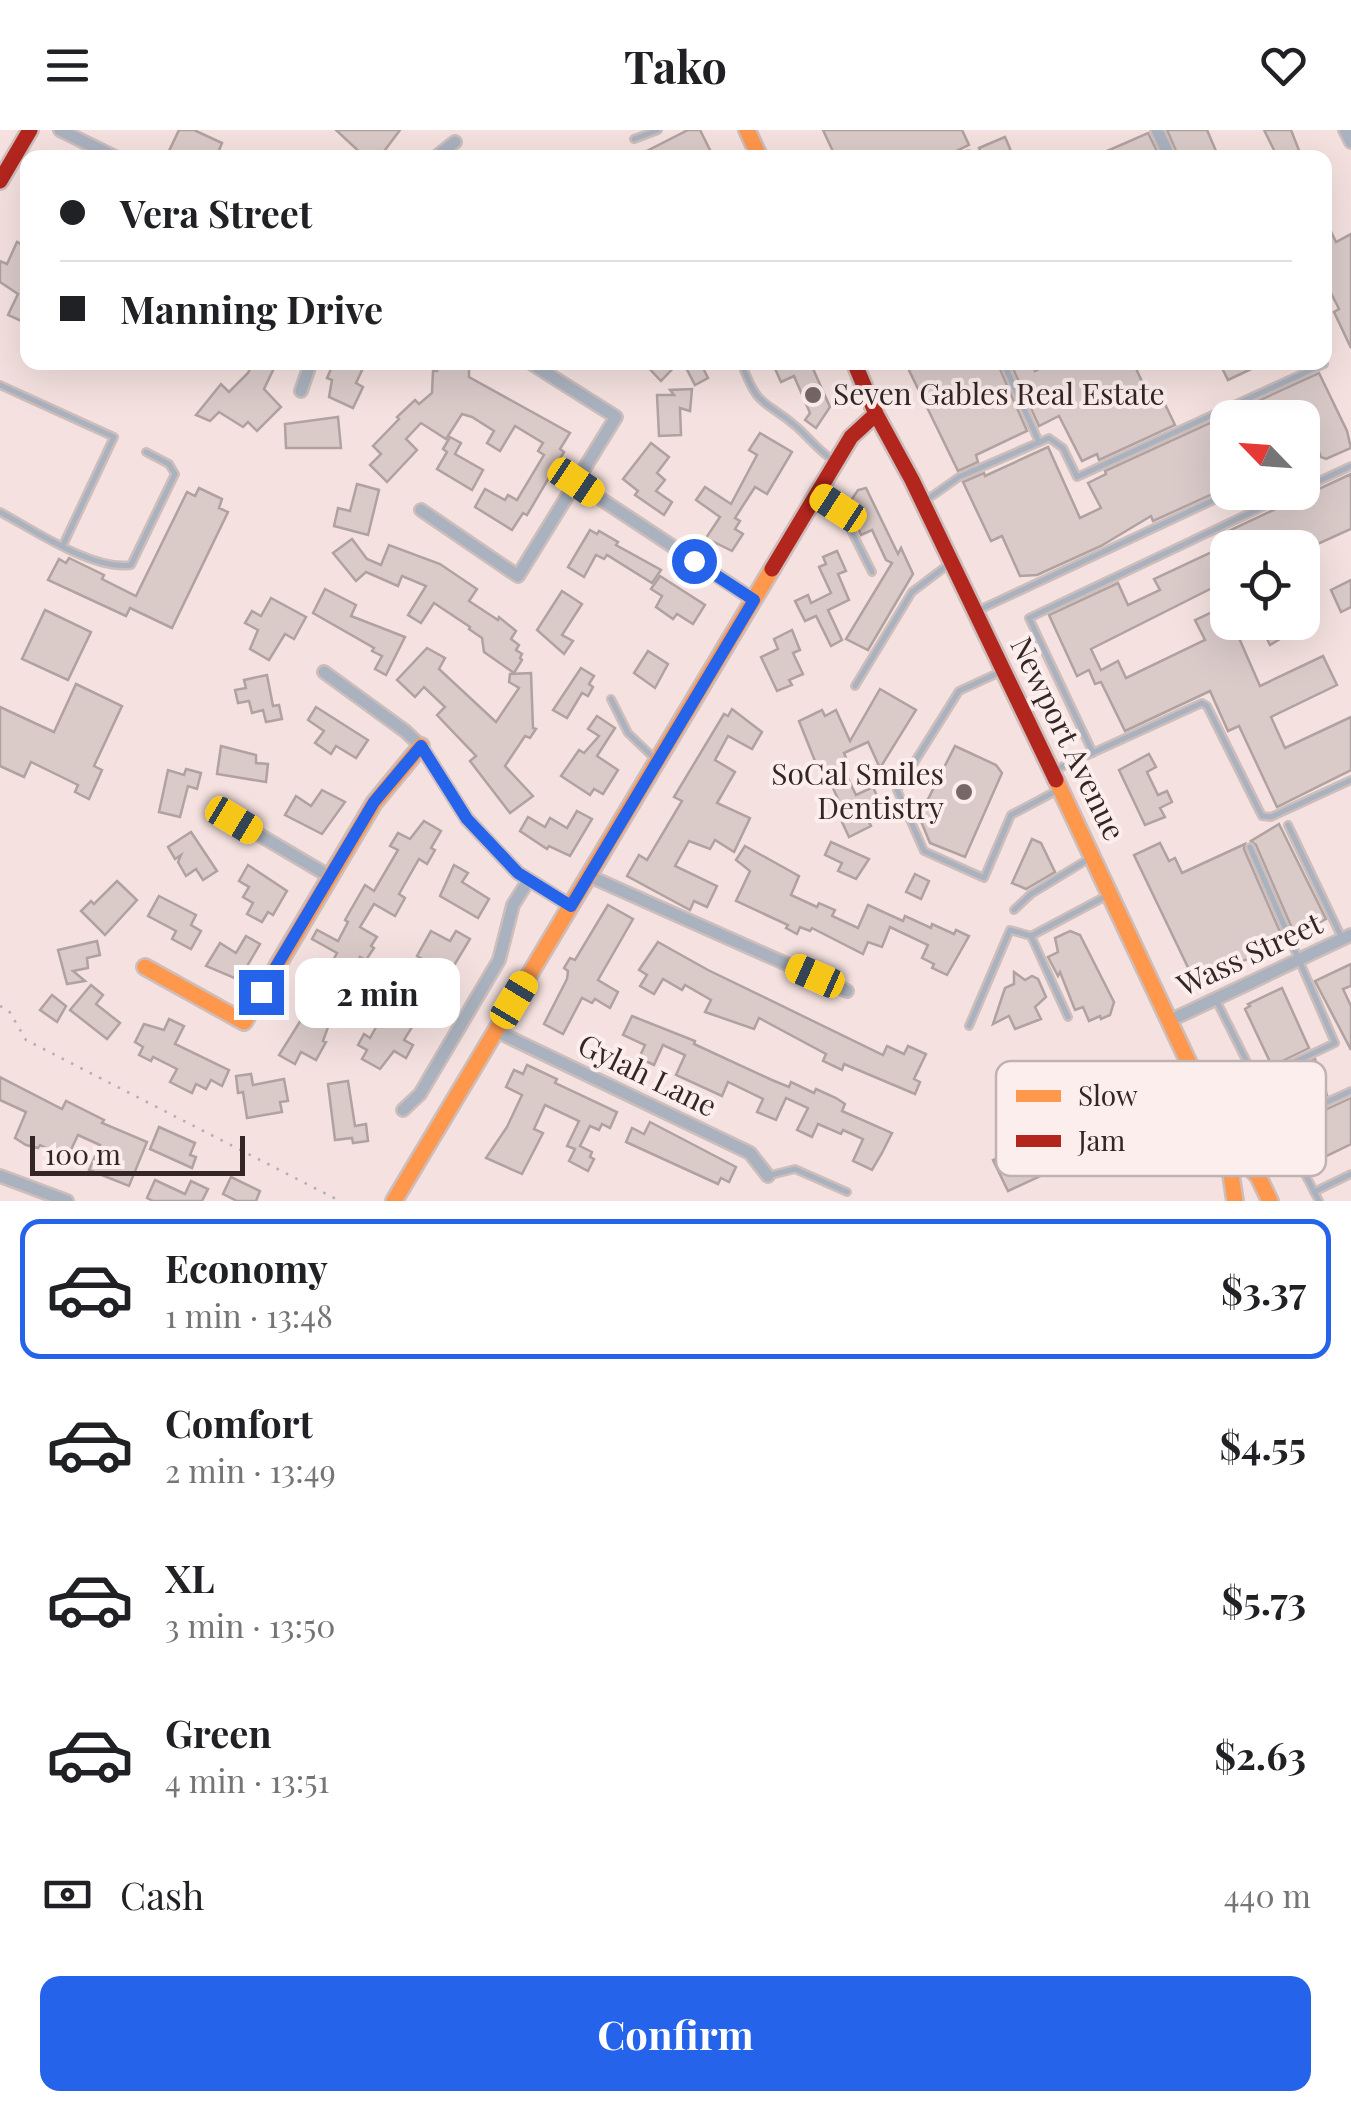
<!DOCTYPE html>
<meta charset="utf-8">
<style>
body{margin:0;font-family:"Playfair Display",serif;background:#f6f6f6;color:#202124;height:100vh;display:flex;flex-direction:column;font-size:38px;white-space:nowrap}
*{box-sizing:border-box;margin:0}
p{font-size:32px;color:#757577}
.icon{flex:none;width:55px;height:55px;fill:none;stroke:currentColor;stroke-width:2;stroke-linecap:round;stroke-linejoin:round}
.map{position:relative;height:1071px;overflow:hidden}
.panel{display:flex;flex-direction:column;background:#fff;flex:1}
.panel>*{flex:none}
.top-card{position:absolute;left:20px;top:20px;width:1312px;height:220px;border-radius:20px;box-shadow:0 10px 40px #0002;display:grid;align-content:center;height:220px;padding:0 40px;background:#fff}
.needle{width:65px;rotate:295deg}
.buttons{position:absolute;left:1210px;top:270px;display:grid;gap:20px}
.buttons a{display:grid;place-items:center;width:110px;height:110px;border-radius:20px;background:#fff;box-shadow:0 10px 40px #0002;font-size:50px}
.scale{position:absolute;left:30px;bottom:25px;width:215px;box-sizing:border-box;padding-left:10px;border:5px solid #332625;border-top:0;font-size:28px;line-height:35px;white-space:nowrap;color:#332625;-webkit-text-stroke:8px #fceeec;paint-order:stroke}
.end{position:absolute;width:45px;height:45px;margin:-22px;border:12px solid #2563eb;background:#fff;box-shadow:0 0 0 5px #fff}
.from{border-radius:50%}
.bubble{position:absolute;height:70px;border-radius:20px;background:#fff;box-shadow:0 10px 40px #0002;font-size:32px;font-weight:700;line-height:70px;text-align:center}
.car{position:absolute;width:30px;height:60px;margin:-30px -15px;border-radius:12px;box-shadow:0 0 8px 2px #0007;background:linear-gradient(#f5c518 24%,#345 0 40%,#f5c518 0 76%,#345 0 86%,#f5c518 0)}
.top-card b{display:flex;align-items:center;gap:35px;height:95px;font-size:38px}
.top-card b+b{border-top:2px solid #e0e0e0}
.top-card i{width:25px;height:25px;background:#202124}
ul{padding:18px 0 0;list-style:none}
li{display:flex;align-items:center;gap:30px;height:140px;margin:0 20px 15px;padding:0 20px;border:5px solid transparent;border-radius:20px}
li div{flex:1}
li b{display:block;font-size:38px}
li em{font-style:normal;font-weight:700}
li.selected{border-color:#2563eb}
li>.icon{width:90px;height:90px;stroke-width:1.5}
.pay{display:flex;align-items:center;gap:25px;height:110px;padding:0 40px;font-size:38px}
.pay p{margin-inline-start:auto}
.primary-button{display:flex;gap:20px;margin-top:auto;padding:20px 40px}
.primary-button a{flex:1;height:115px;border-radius:20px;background:#2563eb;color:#fff;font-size:40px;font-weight:700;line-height:115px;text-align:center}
header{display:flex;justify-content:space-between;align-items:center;height:130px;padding:0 40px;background:#fff;font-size:45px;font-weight:700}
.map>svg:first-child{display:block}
.building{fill:#dacbc9;stroke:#b0a2a0;stroke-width:2.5}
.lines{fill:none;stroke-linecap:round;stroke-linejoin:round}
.lane-casing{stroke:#cdbebc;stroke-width:10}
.street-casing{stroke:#cdbebc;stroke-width:16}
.slow-casing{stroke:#cdbebc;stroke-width:20}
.jam-casing{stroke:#cdbebc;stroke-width:20}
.path{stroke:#aeafb6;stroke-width:2.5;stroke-dasharray:2.5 8;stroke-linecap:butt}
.lane{stroke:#aab2bf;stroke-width:5}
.street{stroke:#aab2bf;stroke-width:11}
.slow{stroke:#ff974d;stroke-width:15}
.jam{stroke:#b3261e;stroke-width:15}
.route{stroke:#2563eb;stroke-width:12}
.poi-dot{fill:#776866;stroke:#fceeec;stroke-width:4}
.labels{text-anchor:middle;stroke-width:8;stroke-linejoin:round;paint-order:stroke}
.poi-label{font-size:30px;fill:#332625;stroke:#fceeec;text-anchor:start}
.street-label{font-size:30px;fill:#332625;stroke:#fceeec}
.key{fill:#fceeec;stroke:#c0b2b0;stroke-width:2.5}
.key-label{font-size:28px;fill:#332625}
</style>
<header><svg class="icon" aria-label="menu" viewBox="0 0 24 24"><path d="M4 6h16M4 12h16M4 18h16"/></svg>Tako<svg class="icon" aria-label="heart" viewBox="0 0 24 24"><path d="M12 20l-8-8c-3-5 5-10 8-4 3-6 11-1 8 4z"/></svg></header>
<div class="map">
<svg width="1351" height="1071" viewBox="0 0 1351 1071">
<rect width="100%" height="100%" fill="#f5e2e0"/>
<g class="building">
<path d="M179,0H194L222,13L216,28H179L171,24L169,21Z"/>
<path d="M336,0H400L379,28H366Z"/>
<path d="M688,0H700L714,28H633Z"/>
<path d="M823,0H962L969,15L942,28H836Z"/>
<path d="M1167,0H1207L1219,28H1179Z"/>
<path d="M1264,0H1291L1302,28H1278Z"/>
<path d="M1148,3L1158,23L1148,28H1091Z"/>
<path d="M1005,7L1014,28H983L979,18Z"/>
<path d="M1325,89L1336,112L1351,104V218L1334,182L1339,179L1325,151Z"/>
<path d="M17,112L28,117V194L8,185L18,164L0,152V131L7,134Z"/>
<path d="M253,232H277L264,259L281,277L257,301L248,292L243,297L219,282L210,291L196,285L221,254L229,262L248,243Z"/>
<path d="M334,232H366L356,253L363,257L353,278L329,267L332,250L327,248Z"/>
<path d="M437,232H469V247L570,303L560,319L564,322L527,385L523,383L512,400L475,377L485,359L505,370L508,365L517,370L544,325L538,321L543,313L515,296L500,321L487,313L494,301L472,287L462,284L446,309L421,293L406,309L417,320L387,352L370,335L381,324L373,316L399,289L397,287L415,270L419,274L432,263L433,241H437Z"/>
<path d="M643,232H679L661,251Z"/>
<path d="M683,232H700L708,248L695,255Z"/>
<path d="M772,232H810L830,277L816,298L805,290L810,283L794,246L781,252Z"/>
<path d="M905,232H997L1027,301L976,325L978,332L958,341Z"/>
<path d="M1010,232H1030L1035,241L1052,232H1133L1151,271L1161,266L1175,295L1099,330L1097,324L1082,331L1059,286L1039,296Z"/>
<path d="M1219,232H1266L1228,250Z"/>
<path d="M1319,243L1347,301L1351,318L1326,329L1321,327L1306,288H1228V357L1153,391L1151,386L1101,416L1037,445L1020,446L1002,406L991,411L963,352L984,343L985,346L1048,317L1080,388L1101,378L1088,353L1106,344L1105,341Z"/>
<path d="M692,259L690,281L680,278L681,305L659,306L657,265H674L670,260Z"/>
<path d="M338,287L341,318H286L285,294Z"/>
<path d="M760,303L792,322L767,364L755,357L735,388L740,391L735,399L743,404L732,421L706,408L720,387L696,370L705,357L731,374L757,325L749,320Z"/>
<path d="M450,307L461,313L455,324L483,340L472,360L437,339L447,322L443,319Z"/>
<path d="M651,313L669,327L657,343L665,350L656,361L672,372L664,385L635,365L638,361L623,349Z"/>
<path d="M1351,344V399L1302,421V418L1228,416V450L1091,519L1101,540L1118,531L1126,548L1205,510L1195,490L1225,476L1228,492H1232L1260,556L1323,526L1337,555L1271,587L1285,618L1351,587V640L1277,677L1239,596L1228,601L1210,561L1125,601L1101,552L1095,554L1089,540L1077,546L1049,485L1118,453L1128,475L1160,460L1154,449L1227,415L1222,404Z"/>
<path d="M357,354L379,360L368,405L334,396L338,378L350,381Z"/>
<path d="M199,358L222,369L219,378L228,382L172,498L130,478L126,486L48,450L59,429L66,433L69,428L104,445L102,449L136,466L187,362L195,366Z"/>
<path d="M866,358L898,424L901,418L913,444L868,520L846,509L892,433L886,430L872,400L861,405L848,375L858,360Z"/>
<path d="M590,400L597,404L599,401L618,412L616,415L661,440L652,453L607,425L604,429L596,425L584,447L568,437Z"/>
<path d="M352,409L367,429L381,435L389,415L440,434L477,459L469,471L498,490L499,487L516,501L511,509L519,515L516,520L522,524L520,528L522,530L514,543L484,522L482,508L469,499L470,497L434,473L421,493L408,485L426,456L402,446L398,456L366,442L356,451L333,423Z"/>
<path d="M837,421L846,441L838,444L849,470L828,480L842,510L831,516L816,486L805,491L795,471L808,465L811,473L831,463L819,437L826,434L823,427Z"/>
<path d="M660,446L705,475L693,494L677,484L673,489L656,477L662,466L651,459Z"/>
<path d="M1351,450V477L1341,482L1331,460Z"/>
<path d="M325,459L356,475L351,486L405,507L386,545L375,539L382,526L372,521L374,518L313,483Z"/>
<path d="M562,461L582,474L562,505L573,511L564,524L537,500Z"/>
<path d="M271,468L306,487L294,509L285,504L269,530L250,519L258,500L245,493L252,481L261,486Z"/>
<path d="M45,480L91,502L68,550L22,529Z"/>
<path d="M1259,492H1308L1270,515Z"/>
<path d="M792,500L800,520L793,523L803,544L789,550L792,555L777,561L761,527L778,519L774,509Z"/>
<path d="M427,518L445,528L439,539L496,592L519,558L509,552L510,544L531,543L533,598L536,599L530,608L525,606L505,636L533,666L510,683L470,631L476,626L437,585L445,577L424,557L415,567L397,550Z"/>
<path d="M648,521L668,534L655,558L634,543Z"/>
<path d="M581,538L594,546L589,554L593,557L588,566L582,563L567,588L553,580Z"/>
<path d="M267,545L273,576L279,575L282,589L266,592L263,580L252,583L249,571L238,573L235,560L246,558L244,550Z"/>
<path d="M76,554L122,576L94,636L102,640L89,669L75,662L78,655L31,632L24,647L0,636V577L54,602Z"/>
<path d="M880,559L916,580L880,638L868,612L844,623L848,633L842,636L856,665L873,657L880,673L864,681L871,696L849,707L842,692L845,684L826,643L821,646L799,591L822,580L825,586L836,580L850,611Z"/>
<path d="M316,577L368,610L356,628L336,616L331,624L315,613L324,601L308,590Z"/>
<path d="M732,579L762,602L752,619L728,606L715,630L735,642L717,673L750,688L734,722L715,710L710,719L689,711L675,736L717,756L707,777L694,771L690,780L627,746L639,725L647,730L682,671L674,667L724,584L728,586Z"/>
<path d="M597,586L615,598L597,626L618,640L603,664L594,659L590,665L561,646L579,620L584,623L599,606L588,599Z"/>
<path d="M221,616L256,625V633L268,634L266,652L217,644Z"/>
<path d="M955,616L996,635L1002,643L965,727L930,713L916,679L926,673Z"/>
<path d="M1149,624L1156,637L1147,642L1158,665L1167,661L1172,672L1160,678L1165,687L1145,695L1119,640Z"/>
<path d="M186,639L201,643L197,659L188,656L180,687L159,682L168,640L184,645Z"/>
<path d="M322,660L345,672L322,704L285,685L296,666L311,676Z"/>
<path d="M577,681L592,689L570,726L549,716L547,719L520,701L528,687L545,697L550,688L567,698Z"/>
<path d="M424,691L441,701L431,718L435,720L427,734L419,729L399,764L405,768L395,786L374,774L360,797L377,807L371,816L374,818L366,830L360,827L342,858L347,864L328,897L323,911L326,912L316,930L301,922L295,934L279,925L311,874L299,867L308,853L317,859L337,823L312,809L317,800L338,811L348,792L345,790L365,755L374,761L398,720L390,716L398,703L410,709Z"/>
<path d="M1279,694L1326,789L1295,805L1256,715L1251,711Z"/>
<path d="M191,702L217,741L203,750L196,739L186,746L178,732L181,725L175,729L168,717Z"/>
<path d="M1032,709L1041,713L1055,742L1026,759L1012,753Z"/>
<path d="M831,712L869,729L856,749L838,741L842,733L825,725Z"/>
<path d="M1160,713L1169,731L1175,728L1182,743L1245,714L1244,719L1284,811L1196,854L1134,725Z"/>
<path d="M745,716L799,746L791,765L817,777L819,773L835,780L832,786L858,798L868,775L903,791L905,786L931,798L932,794L954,804L956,800L969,806L947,845L932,838L934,834L922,828L928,815L890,797L882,817L868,812L863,824L812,798L810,801L800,797L797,804L786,798L788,795L736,771L750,741L736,730Z"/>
<path d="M248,735L287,761L273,785L268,782L262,792L247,784L253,773L243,767L249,757L239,751Z"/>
<path d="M454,735L468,743L462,752L489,769L478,788L440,766Z"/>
<path d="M915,744L929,751L921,769L906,762Z"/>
<path d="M117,751L137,770L105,805L81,781L91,771L94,774Z"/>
<path d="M159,766L196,785L191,795L201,801L191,819L172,809L176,801L148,786Z"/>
<path d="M608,775L633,789L598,850L618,862L610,878L595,869L592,873L582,868L563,904L544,894L567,849L568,841L564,838L570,828L575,830Z"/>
<path d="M431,801L450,811L456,801L470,809L438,862L443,865L437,876L428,871L404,910L413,915L406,928L394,921L380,939L362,929L367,920L358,915L364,904L370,908L385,881L380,878L388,865L393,868L406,846L413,850L424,830L417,826Z"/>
<path d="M1070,801L1080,805L1114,872L1110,885L1101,889L1100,886L1089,891L1083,877L1075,880L1060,842L1058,846L1048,827L1058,822L1055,808Z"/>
<path d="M246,806L260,814L239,850L206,836L220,813L236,823Z"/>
<path d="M97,811L100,825L87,828L88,838L73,841L85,851L67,854L58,820Z"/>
<path d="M658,812L708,840L883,925L887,916L904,924L908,916L926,924L914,949L920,952L915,964L844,934L842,940L823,931L826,924L759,888L754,899L705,882L711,870L685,855L682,860L663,849L654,864L640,856L647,845L639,840Z"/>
<path d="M1351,834V856L1343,859L1351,876V920L1315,851Z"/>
<path d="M1014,842L1025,850L1032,846L1038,849L1046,867L1035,877L1041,889L1015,899L1009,886L993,894L1005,858L1014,854Z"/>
<path d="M91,855L103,865L96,874L120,893L107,909L70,880Z"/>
<path d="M1282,858L1309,918L1272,936L1245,879L1250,876L1248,874Z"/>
<path d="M52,865L66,876L57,892L40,880Z"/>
<path d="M632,886L695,911L694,914L772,950L789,957L791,952L814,963L816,959L836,968L845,974L842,981L892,1003L882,1023L872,1040L853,1031L863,1009L843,1000L841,1004L818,994L812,1007L797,1000L808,978L786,968L776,990L757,982L763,969L728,952L722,966L676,945L685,925L663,915L654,935L639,928L645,915L623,905Z"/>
<path d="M169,889L184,896L175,914L229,940L222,956L211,950L206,959L196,954L192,963L170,952L177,939L153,927L151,931L139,925L143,917L135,912L144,894L164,900Z"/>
<path d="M1315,929L1327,965L1292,981L1277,948Z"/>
<path d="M527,935L557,949L555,953L617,982L610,998L602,994L599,1000L590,996L580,1016L592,1022L590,1027L594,1029L588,1041L569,1031L575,1019L567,1016L579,991L545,975L534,999L543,1003L522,1044L486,1028L507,997L522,965L506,957L514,940L523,944Z"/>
<path d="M251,944L253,955L284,949L288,971L280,972L282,982L247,988L243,962L238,963L236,946Z"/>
<path d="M0,947L62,979L66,971L104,990L102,993L147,1012L129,1056L89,1040L100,1015L78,1005L67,1028L40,1015L38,1018L26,1015L15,1008L26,982L0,970Z"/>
<path d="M348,951L355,996L366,994L368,1011L353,1013L352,1008L335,1010L328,954Z"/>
<path d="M1351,968V1014L1312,1033L1294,994Z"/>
<path d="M1121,987L1148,1038L1089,1041L1083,1026L1008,1061L993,1030L1070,995L1067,990Z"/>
<path d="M650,992L736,1037L729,1052L721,1048L718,1054L626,1012L632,998L644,1004Z"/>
<path d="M159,997L195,1013L190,1025L196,1027L192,1038L150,1019Z"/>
<path d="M231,1047L260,1061L256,1071H237L223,1064Z"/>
<path d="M155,1050L185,1064L191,1051L208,1059L202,1071H153L147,1068Z"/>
</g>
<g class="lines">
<defs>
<g id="lane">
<path d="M634,9L658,0"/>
<path d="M962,28L968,24L970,28"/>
<path d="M741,232C759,281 764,268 798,298C811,310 819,321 834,331"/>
<path d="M1003,232L1039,312"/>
<path d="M0,255L114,307L64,413"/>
<path d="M1302,359L1351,336"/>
<path d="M818,365L843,384L872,442"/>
<path d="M925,371L959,347L1049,308L1063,318L1077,347L1324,234"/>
<path d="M0,382C34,400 93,441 131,435L175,344L169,334L146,322"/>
<path d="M979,480L1231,362"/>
<path d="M998,543L959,561L897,660L924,721L984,748L1011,685L1058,660"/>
<path d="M855,556L912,462L949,434"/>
<path d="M611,569L628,603L655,629"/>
<path d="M1093,623L1029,488L1294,362"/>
<path d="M1055,640L1202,573L1207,576L1262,686L1271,687L1351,650"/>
<path d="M1288,695L1341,806"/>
<path d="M1014,780L1031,764L1090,728"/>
<path d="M1217,872L1256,950"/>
<path d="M1068,887L1031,806L1108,765"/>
<path d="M969,896L1010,800L1031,806"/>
<path d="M1210,972L1335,913L1250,717"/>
<path d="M1278,992L1319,1071"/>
<path d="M1234,1010L1254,1005L1351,961"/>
<path d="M771,1045L795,1039L847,1062"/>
<path d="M1314,1062L1351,1044"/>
</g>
<g id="street">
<path d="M60,0L117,28"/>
<path d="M1157,0L1170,28"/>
<path d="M1345,0L1351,12"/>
<path d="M435,28L455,12"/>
<path d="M301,261L311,232"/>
<path d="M575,352L754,470"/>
<path d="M421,380L518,446L616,287L529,232"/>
<path d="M324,542L405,601L421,616L467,689L518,743L571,776"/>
<path d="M234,690L329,746"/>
<path d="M589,746L847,861"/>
<path d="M1171,890L1351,805"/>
<path d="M496,901L750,1023L768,1046"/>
<path d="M403,980L420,964L499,830L513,775L528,751"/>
<path d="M0,1046L67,1071"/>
</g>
<g id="slow">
<path d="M747,0L760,28"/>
<path d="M1056,650L1226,1012L1235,1071"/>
<path d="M145,837L244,892L374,673L421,616"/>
<path d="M1227,1013L1258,1046L1270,1071"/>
<path d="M394,1071L772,439"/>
</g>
<g id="jam">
<path d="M0,51L30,0"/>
<path d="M854,232L876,284L912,350L1056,650"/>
<path d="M772,439L851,307L876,284"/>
</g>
</defs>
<use href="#lane" class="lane-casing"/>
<use href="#street" class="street-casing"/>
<use href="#slow" class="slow-casing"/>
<use href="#jam" class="jam-casing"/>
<path class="path" d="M0,876L9,881L26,910L340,1071"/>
<use href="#lane" class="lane"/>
<use href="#street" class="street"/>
<use href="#slow" class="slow"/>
<use href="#jam" class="jam"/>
</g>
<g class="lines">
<path class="route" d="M261,862L374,672L421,616L467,689L518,743L571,776L754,470L694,431"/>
</g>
<g class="poi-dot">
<circle cx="813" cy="265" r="10"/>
<circle cx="964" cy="662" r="10"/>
</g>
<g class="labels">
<g class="poi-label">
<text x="833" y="275">Seven Gables Real Estate</text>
<text x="944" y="655" text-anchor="end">SoCal Smiles<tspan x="944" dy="34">Dentistry</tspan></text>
</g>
<g class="street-label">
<text transform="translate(1067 609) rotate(64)" y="10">Newport Avenue</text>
<text transform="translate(1250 825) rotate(-25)" y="10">Wass Street</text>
<text transform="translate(647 946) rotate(26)" y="10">Gylah Lane</text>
</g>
</g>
<rect x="996" y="931" width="330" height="115" rx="15" class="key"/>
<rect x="1016" y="960" width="45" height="12" fill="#ff974d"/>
<rect x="1016" y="1005" width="45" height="12" fill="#b3261e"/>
<g class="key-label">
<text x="1078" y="976">Slow</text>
<text x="1078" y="1021">Jam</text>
</g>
</svg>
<div class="buttons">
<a><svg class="needle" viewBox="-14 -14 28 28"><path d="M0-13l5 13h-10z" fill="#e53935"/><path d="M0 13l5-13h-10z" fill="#757577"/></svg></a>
<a><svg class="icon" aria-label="locate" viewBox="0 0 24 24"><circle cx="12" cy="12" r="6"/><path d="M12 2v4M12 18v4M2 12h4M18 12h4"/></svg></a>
</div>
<div class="scale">100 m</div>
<i class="end from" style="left:694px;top:431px"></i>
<i class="end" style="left:261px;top:862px"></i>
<div class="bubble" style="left:295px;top:828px;width:165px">2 min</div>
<i class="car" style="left:576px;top:352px;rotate:124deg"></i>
<i class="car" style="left:838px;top:378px;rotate:303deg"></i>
<i class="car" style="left:234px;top:690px;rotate:121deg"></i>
<i class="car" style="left:815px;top:846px;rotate:294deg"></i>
<i class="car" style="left:514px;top:870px;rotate:31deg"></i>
<div class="top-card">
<b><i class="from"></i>Vera Street</b>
<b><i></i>Manning Drive</b>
</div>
</div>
<section class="panel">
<ul>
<li class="selected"><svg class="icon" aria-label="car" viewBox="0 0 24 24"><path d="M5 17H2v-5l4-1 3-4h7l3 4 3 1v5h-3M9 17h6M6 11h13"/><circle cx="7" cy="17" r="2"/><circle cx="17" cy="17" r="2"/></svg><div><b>Economy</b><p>1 min · 13:48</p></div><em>$3.37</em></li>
<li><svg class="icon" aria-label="car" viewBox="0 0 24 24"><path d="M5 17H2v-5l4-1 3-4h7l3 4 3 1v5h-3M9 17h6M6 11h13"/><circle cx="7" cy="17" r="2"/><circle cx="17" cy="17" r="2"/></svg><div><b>Comfort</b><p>2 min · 13:49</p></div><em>$4.55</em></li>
<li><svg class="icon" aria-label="car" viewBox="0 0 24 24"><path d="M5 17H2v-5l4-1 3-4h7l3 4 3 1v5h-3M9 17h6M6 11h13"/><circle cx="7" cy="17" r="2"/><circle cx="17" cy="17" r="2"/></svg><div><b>XL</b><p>3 min · 13:50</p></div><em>$5.73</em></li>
<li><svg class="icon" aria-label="car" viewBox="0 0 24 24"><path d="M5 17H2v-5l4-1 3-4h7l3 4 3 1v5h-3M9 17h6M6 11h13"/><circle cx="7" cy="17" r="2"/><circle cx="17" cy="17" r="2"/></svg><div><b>Green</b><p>4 min · 13:51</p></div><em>$2.63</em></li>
</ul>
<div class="pay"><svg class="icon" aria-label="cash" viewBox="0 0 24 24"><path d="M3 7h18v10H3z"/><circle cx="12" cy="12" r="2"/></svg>Cash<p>440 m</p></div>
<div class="primary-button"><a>Confirm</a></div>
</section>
